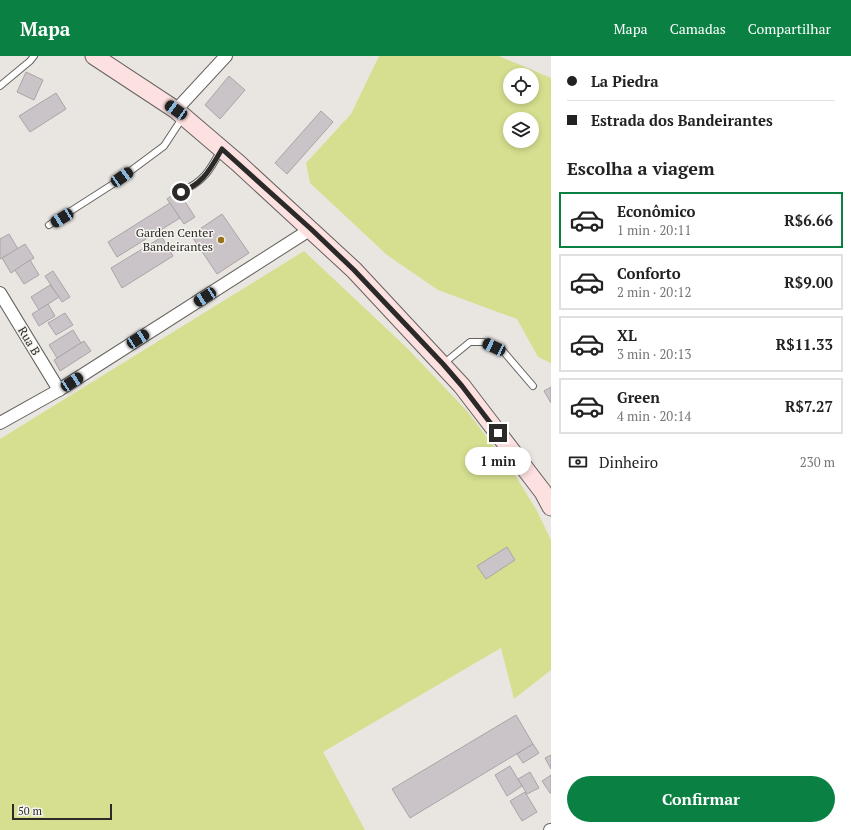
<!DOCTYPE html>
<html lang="pt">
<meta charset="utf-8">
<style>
body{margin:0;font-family:"PT Serif",serif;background:#f2f2f2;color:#222;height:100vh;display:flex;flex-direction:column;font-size:15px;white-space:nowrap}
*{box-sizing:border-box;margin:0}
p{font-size:13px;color:#767676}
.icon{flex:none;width:22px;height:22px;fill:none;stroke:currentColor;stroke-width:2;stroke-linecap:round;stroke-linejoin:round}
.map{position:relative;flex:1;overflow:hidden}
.side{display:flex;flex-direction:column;background:#fff;width:300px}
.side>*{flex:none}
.hud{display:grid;align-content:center;height:88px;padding:0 16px;background:#fff}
.fabs{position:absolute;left:503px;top:12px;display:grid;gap:8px}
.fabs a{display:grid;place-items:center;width:36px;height:36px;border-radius:50%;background:#fff;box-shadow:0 2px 6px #0003;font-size:20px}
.scale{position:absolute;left:12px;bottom:10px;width:100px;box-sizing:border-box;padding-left:4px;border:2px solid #2b2a28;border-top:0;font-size:11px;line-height:14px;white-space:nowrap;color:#2b2a28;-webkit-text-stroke:3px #f6f4ef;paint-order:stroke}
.end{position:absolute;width:18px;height:18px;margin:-9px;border:5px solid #2b2a28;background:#fff;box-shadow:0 0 0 2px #fff}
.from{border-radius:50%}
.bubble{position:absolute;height:28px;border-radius:14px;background:#fff;box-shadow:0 2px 6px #0003;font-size:13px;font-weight:700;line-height:28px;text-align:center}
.car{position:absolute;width:12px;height:24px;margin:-12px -6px;border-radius:5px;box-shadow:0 0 3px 1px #0007;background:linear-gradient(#222 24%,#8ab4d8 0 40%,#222 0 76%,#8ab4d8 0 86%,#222 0)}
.hud b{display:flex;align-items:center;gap:14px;height:38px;font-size:15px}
.hud b+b{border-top:1px solid #e0e0e0}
.hud i{width:10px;height:10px;background:#222}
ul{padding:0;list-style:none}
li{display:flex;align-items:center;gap:12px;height:56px;margin:0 8px 6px;padding:0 8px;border:2px solid #e0e0e0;border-radius:0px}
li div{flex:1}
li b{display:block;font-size:15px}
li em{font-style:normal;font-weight:700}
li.selected{border-color:#0b8043}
li>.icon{width:36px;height:36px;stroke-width:1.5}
h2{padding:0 16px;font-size:18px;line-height:48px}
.pay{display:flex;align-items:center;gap:10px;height:44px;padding:0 16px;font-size:15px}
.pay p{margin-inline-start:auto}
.action{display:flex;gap:8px;margin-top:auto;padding:8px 16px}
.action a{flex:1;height:46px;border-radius:24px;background:#0b8043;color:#fff;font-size:16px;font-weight:700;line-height:46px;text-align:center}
header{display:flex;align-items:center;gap:24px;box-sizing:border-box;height:56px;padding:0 20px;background:#0b8043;color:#fff}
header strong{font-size:19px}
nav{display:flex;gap:22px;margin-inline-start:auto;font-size:14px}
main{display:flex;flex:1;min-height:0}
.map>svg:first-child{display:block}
.green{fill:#d6df8f;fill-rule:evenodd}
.building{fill:#cac4c8;stroke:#a9a4a7}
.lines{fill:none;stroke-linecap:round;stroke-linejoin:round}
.lane-casing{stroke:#65635e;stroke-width:8}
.street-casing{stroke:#65635e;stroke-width:14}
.secondary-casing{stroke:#65635e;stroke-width:19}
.lane{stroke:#fff;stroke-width:6}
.street{stroke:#fff;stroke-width:12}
.secondary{stroke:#fde0e0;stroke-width:17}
.route{stroke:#2b2a28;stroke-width:5}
.poi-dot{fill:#98731d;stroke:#f6f4ef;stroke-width:1.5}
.labels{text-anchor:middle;stroke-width:3;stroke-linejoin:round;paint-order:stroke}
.poi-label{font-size:12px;fill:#2b2a28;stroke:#f6f4ef;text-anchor:end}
.street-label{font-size:12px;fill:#2b2a28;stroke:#f6f4ef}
</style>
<header>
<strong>Mapa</strong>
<nav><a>Mapa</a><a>Camadas</a><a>Compartilhar</a></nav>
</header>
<main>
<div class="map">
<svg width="551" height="774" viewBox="0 0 551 774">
<rect width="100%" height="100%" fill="#e9e6e1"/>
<g class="green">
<path d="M379,0H499L551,22V307L538,301L517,263L438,234L387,199L310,127L306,107L351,58ZM510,19H532V41H510ZM510,63H532V85H510Z"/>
<path d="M304,195L406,291L467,355L512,414L537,455L551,484V614L514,643L501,592L323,696L365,774H0V383Z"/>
</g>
<g class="building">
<path d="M26,16L43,24L34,44L17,36Z"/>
<path d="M229,20L245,34L220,63L205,49Z"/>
<path d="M56,37L66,53L30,76L19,60Z"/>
<path d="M321,55L333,66L287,118L275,107Z"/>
<path d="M178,135L195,161L184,168L167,143Z"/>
<path d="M170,147L180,162L117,201L108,186Z"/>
<path d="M222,158L249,197L217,218L191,179Z"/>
<path d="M9,178L18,193L0,203V183Z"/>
<path d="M162,181L173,200L122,232L111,212Z"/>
<path d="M25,188L34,202L11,217L2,202Z"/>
<path d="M30,204L39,219L24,228L15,214Z"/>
<path d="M53,215L70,241L62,246L45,220Z"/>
<path d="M50,229L59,241L39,254L31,241Z"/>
<path d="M48,248L55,260L39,270L32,258Z"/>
<path d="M65,257L73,269L56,279L48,267Z"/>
<path d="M73,274L81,287L57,302L49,289Z"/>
<path d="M84,285L91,295L60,315L54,304Z"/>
<path d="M551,331V347L544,335Z"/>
<path d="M507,491L515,504L486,523L477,510Z"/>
<path d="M516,659L533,688L410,762L392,733Z"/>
<path d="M533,688L539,697L523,707L517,698Z"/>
<path d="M551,699V713L545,702Z"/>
<path d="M510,710L522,730L507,740L495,719Z"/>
<path d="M530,716L539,732L527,738L518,723Z"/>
<path d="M551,719V737H550L542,725Z"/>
<path d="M525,736L537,756L522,765L510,745Z"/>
</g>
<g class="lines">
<defs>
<g id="lane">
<path d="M0,30L30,5L34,0"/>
<path d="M181,135C203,127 210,114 221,94"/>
<path d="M49,169L113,128L164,90L183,61"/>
<path d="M443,308L470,286H484L503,295L533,330"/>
</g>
<g id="street">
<path d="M176,54L226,0"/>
<path d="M0,237L59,334"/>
<path d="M0,367L59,334L311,173"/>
<path d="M550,774H551"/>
</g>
<path id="secondary" d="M94,0L176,54L238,107L354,214L462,330L543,436L551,451"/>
</defs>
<use href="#lane" class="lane-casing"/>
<use href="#street" class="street-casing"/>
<use href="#secondary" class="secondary-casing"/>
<use href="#lane" class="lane"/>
<use href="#street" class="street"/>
<use href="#secondary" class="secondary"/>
</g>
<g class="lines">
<path class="route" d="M181,136C204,127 210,113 222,93L311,173L354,214L443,308L462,330L498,377"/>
</g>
<circle class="poi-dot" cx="221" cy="184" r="4"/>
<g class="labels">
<g class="poi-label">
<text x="213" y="181">Garden Center<tspan x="213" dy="14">Bandeirantes</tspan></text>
</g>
<g class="street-label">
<text transform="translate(29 285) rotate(59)" y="4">Rua B</text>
</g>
</g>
</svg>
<div class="fabs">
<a><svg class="icon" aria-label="locate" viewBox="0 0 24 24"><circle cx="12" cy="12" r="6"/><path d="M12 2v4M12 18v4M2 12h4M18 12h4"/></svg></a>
<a><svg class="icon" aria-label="layers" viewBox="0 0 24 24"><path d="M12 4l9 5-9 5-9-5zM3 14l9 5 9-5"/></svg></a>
</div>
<div class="scale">50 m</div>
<i class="end from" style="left:181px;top:136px"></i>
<i class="end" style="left:498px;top:377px"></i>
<div class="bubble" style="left:465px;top:391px;width:66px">1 min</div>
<i class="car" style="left:176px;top:54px;rotate:305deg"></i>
<i class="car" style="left:122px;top:121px;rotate:55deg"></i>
<i class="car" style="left:62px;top:162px;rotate:239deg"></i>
<i class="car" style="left:205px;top:241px;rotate:237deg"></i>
<i class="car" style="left:138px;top:283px;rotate:57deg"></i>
<i class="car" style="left:494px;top:291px;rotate:295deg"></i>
<i class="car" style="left:72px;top:326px;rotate:57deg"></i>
</div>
<section class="side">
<div class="hud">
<b><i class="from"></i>La Piedra</b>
<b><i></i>Estrada dos Bandeirantes</b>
</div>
<h2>Escolha a viagem</h2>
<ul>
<li class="selected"><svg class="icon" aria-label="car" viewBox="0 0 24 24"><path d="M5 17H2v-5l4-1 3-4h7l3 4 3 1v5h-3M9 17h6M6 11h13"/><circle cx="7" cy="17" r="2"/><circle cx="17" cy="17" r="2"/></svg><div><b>Econômico</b><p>1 min · 20:11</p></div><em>R$6.66</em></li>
<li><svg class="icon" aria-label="car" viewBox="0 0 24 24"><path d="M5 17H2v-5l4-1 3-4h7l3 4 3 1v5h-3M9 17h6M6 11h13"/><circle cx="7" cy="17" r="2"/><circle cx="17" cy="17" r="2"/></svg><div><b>Conforto</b><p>2 min · 20:12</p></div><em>R$9.00</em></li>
<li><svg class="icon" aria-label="car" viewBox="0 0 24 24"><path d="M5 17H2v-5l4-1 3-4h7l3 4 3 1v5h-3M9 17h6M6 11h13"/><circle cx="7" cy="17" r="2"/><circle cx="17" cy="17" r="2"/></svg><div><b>XL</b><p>3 min · 20:13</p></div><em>R$11.33</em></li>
<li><svg class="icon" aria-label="car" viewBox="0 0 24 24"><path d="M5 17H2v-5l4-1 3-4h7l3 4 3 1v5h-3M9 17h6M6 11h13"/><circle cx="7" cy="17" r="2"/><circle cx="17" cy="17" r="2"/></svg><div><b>Green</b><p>4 min · 20:14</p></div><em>R$7.27</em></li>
</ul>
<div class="pay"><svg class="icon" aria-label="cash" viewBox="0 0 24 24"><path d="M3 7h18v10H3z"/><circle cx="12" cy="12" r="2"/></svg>Dinheiro<p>230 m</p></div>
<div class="action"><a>Confirmar</a></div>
</section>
</main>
